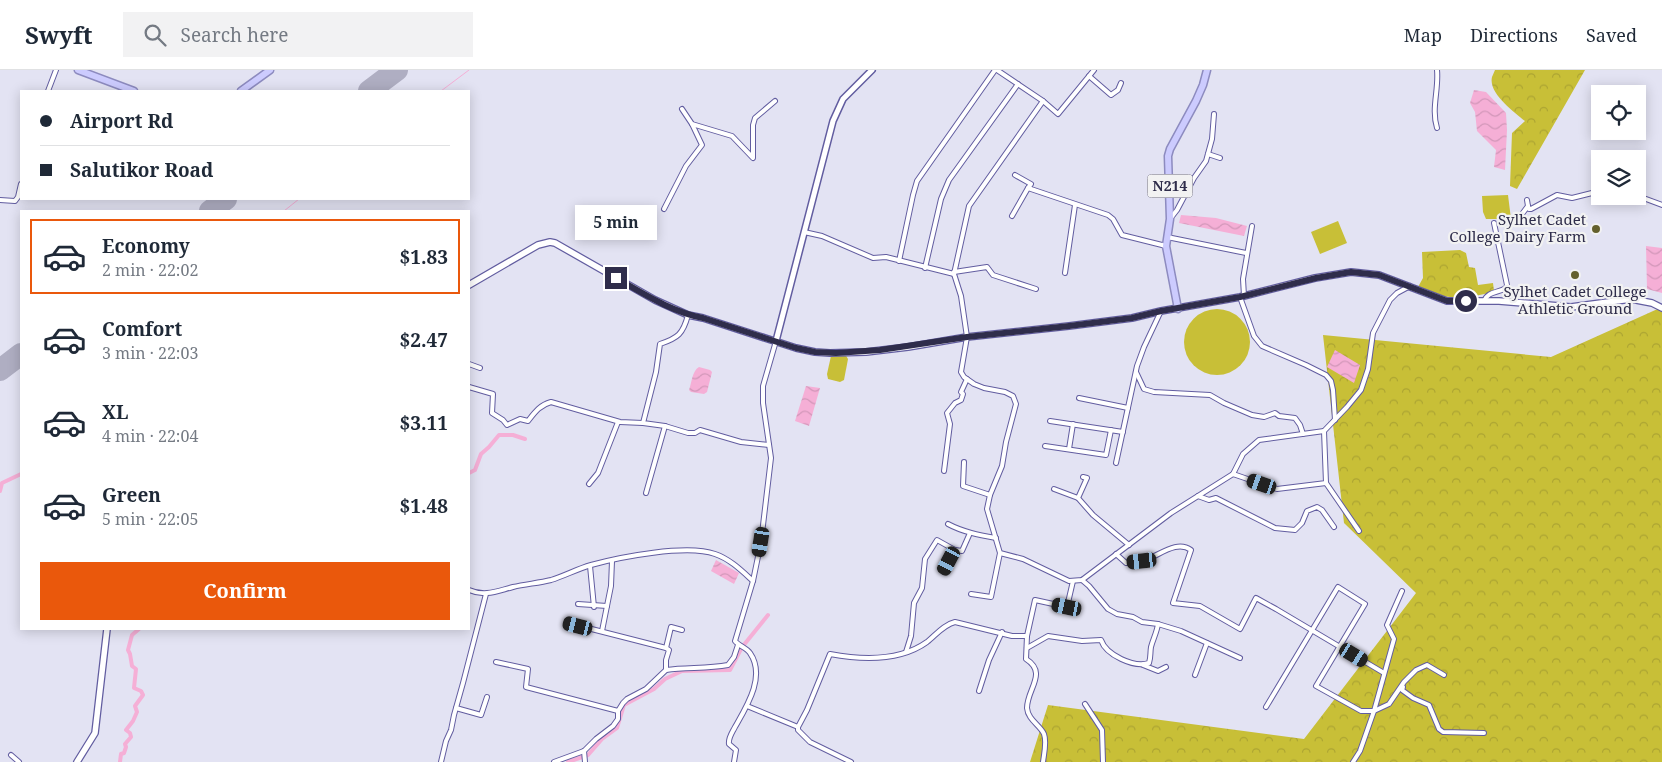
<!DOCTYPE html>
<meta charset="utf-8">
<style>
body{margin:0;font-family:"Noto Serif",serif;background:#f2f2f3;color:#1f2937;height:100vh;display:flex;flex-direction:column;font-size:19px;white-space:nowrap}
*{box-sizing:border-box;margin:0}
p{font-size:16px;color:#747a83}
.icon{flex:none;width:28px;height:28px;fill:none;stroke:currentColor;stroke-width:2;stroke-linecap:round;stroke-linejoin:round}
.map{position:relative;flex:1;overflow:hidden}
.panel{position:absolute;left:20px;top:140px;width:450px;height:420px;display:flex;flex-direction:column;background:#fff;border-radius:0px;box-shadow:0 2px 12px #0003}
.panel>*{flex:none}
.banner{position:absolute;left:20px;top:20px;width:450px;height:110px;border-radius:0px;box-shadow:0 2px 12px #0003;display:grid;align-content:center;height:110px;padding:0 20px;background:#fff}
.buttons{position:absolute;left:1591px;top:15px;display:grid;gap:10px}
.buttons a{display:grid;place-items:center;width:55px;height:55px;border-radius:0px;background:#fff;box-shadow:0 2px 12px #0003;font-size:25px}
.end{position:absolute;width:22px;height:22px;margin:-11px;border:6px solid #2f2d4b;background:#fff;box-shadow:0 0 0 2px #fff}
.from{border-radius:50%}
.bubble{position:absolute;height:35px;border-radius:0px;background:#fff;box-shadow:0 2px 12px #0003;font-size:16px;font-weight:700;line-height:35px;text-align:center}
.car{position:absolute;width:15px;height:30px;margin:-15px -8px;border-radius:6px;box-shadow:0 0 4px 1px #0007;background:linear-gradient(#222 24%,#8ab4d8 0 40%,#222 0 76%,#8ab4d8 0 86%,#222 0)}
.banner b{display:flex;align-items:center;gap:18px;height:48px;font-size:19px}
.banner b+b{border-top:1px solid #e0e1e3}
.banner i{width:12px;height:12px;background:#1f2937}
ul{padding:9px 0 0;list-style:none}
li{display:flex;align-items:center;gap:15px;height:75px;margin:0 10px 8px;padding:0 10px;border:2px solid transparent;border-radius:0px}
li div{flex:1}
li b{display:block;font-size:19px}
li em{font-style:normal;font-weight:700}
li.active{border-color:#ea580c}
li>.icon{width:45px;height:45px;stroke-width:1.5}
.button{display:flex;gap:10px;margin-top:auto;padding:10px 20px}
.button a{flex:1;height:58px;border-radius:0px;background:#ea580c;color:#fff;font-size:20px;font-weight:700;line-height:58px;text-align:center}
header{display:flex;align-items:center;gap:30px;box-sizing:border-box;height:70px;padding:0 25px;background:#fff;border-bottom:1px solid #e0e1e3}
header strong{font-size:24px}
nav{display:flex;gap:28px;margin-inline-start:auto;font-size:18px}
.search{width:350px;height:45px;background:#f2f2f3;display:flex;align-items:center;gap:12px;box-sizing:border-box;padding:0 18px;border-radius:0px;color:#747a83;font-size:19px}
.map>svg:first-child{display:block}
.grass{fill:#c8bf37}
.forest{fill:url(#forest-crowns)}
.water{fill:url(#water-waves)}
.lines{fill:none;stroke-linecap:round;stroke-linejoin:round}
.stream{stroke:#f5afd6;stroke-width:1}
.canal{stroke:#f5afd6;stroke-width:4}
.runway{stroke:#afaec2;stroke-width:22}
.minor-casing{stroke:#625da0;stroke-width:6}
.tertiary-casing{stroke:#625da0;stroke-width:8}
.secondary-casing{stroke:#625da0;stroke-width:8}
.trunk-casing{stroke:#8d8bbf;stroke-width:9}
.minor{stroke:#fff;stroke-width:4}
.tertiary{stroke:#fff;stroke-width:5}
.secondary{stroke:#fff;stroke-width:5.5}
.trunk{stroke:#cccbfe;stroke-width:6}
.route{stroke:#2f2d4b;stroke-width:6}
.poi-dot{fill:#64602d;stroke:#f2f2f2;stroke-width:2}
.labels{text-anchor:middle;stroke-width:4.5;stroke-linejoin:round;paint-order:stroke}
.shield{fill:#f2f2f2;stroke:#6a687d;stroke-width:1}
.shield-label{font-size:14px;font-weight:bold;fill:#2f2d4b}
.poi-label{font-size:15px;fill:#2f2d4b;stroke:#f2f2f2;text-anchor:end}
</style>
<header>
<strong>Swyft</strong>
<div class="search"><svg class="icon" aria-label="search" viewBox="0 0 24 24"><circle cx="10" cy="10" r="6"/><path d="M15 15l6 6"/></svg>Search here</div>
<nav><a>Map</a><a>Directions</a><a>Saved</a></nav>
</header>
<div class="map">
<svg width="1662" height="692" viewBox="0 0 1662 692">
<defs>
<pattern id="forest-crowns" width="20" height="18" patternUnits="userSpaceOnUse" patternTransform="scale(1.25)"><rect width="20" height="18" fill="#c8bf37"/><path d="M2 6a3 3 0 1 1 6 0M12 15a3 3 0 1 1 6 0" fill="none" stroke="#aca432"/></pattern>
<pattern id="water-waves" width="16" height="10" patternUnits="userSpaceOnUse" patternTransform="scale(1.25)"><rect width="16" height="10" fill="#f5afd6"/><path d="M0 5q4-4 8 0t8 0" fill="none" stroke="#d297b9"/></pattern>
</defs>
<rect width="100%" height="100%" fill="#e3e3f3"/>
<g class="grass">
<path d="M1508,125L1511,149H1486L1483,142L1482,126Z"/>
<path d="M1338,151L1347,173L1320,184L1311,162Z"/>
<circle cx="1217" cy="272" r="33"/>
<path d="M845,284L848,289L844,310L840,312L828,309L827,304L831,286Z"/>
</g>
<g class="forest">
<path d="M1495,0H1585L1517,119L1510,116L1512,63L1525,51C1514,42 1488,23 1492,7C1493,5 1494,2 1495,0Z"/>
<path d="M1460,180L1466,183L1469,197L1475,198L1478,215L1493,213L1494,221C1481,227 1451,229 1436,225C1430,223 1423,220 1418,217L1423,208L1422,182Z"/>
<path d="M1662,237V692H1030L1048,635L1304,669L1416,523L1344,453L1323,265L1551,287Z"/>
</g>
<g class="water">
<path d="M1474,20L1486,22L1506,43L1507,60L1505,100L1494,97L1496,80L1477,61L1475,42L1470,33Z"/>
<path d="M1181,145L1216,148L1247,156L1244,166L1179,153Z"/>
<path d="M1646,176L1662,178V223L1647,219Z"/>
<path d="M1335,280L1360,295L1354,313L1327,297Z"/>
<path d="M699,297L710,300L712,302L707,322L704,324L691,322L689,320C692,312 692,301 699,297Z"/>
<path d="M806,316L820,318L809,356L795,351Z"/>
<path d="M716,490L739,503L734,514L711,501Z"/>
</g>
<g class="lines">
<g class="stream">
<path d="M441,21L469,0"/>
<path d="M284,141L299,129"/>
</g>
<g class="canal">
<path d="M469,403L475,400L481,384L489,377L499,365H513L525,369"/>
<path d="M0,421L2,413L21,404"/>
<path d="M743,576L768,545"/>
<path d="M120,692L121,684L124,683L126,677L125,674L131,667L130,663L126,660L133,651L137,642L135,636L143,625L141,621L134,618L136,599L132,596L130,584L128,580L132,565L139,559"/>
<path d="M568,692L588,685L602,669L617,658L624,635L654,619L665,609L682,601L730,600L741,579"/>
</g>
<g class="runway">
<path d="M369,21L397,0"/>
<path d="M210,141L226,129"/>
<path d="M0,300L21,284"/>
</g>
<defs>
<g id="minor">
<path d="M997,0L1043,31L1058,44L1094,0"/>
<path d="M1437,0C1439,20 1431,38 1437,58"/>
<path d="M1089,6L1111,25L1118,20L1121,13"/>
<path d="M48,21L56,0"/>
<path d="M1043,31L969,136L954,204L961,226L967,267L961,302L964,307L974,314L984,318L1005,322L1013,326L1016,334L1006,372L1002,396L990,425L987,439L1000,483L1023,489L1069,511L1082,510L1171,443L1233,404L1277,419L1326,413L1324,361L1347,337L1361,320L1368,299L1373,263L1390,230L1397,223L1410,216"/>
<path d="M682,39L692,54L732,66L753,88V55L755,48L775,31"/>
<path d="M1208,84L1220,88"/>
<path d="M1015,105L1031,114L1028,118L1108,145L1113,149L1122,165L1166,176"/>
<path d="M1638,126L1662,135"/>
<path d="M0,130L15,131L18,127L21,114"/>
<path d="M1528,136L1529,139H1531L1557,125L1572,128L1600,121"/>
<path d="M664,139L686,96L702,75L692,54"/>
<path d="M1012,146L1028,118"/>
<path d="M1170,149L1177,140L1194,108L1206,91L1212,69L1214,44"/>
<path d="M1516,152L1528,136L1527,130"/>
<path d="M804,162L822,166L873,188L886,187L954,204"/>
<path d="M1167,167L1246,183"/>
<path d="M899,191L913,125L917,111L995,0"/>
<path d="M925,198L941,129L949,110L1018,14"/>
<path d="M954,202L987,197L993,205L1036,219"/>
<path d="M1065,203L1075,135"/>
<path d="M1244,226L1243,209L1252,156"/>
<path d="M1240,227L1254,266L1262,276L1306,295L1326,305L1331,311L1333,320L1335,350"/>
<path d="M1484,231C1488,221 1498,223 1506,218L1507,215L1494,153"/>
<path d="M688,245C683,264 678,268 660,274L656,302L643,353L665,356L688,363H695L700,360L741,372L769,375"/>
<path d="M469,294L480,298"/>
<path d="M1136,302L1144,319L1154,322L1210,325L1224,333L1252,345L1264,347L1275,343L1279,346L1295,348L1300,355L1303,364"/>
<path d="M469,317L493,324L492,343L503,350L507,355L520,349L528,351C535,342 540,335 551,332L620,352L643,353"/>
<path d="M1079,328L1128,338"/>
<path d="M1050,351L1123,362"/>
<path d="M1045,376L1106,385L1111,360"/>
<path d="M1069,379L1073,354"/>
<path d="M964,392L963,416L990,425"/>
<path d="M1116,393L1137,296L1144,277L1161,241"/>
<path d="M944,401L950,354L947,343L955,333L961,330L963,324L961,322L967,309"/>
<path d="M1233,404L1243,384L1259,370L1324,361"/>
<path d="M1083,407L1087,408L1078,428L1093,445L1129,475"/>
<path d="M1326,413L1359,461"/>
<path d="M589,414L598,403L618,352"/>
<path d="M1054,419L1078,428"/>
<path d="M646,423L665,356"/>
<path d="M1198,426L1209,430L1216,428L1275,458L1295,460L1302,453L1307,441L1317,437L1322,440L1334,457"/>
<path d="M948,454C963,462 979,465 996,468"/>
<path d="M1116,484L1126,493C1131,492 1137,492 1142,491C1158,487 1176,469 1191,480L1173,533L1200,536L1240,559L1256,528L1276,539L1384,603"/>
<path d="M590,496L594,537"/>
<path d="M944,502L955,480"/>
<path d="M1082,510L1089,516L1108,539L1117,544L1133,547L1142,552L1158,554L1181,561L1240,588"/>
<path d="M469,520C485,527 497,521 513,517C526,514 539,513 551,510C564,506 577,499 591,495C620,487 687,474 715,484C730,489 742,501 753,511"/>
<path d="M971,524L991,527L1000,483"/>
<path d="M578,534L607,536"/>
<path d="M568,553L666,578"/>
<path d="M602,561L611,516L612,491"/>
<path d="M1027,566L1026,589C1048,603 1027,619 1027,638C1028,650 1040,655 1044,664C1047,672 1044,684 1043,692"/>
<path d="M1027,578L1048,566L1082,571L1101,570C1106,585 1134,598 1149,593C1151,587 1150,583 1151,577C1153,569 1157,562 1158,554"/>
<path d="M906,582L911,566L914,533L922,518L925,489L937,470L955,480L962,481L970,463"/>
<path d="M496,592L528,599L526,617L618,641"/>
<path d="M1143,595L1158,601L1166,597"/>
<path d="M666,600C687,597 707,599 728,595L734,587L738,575"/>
<path d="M1195,605L1207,573"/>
<path d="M1403,617L1402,620L1413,628L1429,635L1439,659L1443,662L1484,663"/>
<path d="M979,621L989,590L1002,562"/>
<path d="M1085,634L1102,660L1103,692"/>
<path d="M747,636L798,657"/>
<path d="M1266,637L1338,517L1365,534L1316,616L1361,641H1374L1394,569L1387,555L1402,521"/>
<path d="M456,638L481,645L487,627"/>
<path d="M584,681L585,692"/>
<path d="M11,685L19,692"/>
<path d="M441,692L446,671L451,660L454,645L463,613L486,524"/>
<path d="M554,692L584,681L596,669L613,656L618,649V641L623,633L627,629L646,619L666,600V590L669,580L666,578L671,557L682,560"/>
<path d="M734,692L736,680L729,674C728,668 732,663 735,657C747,636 766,606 750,583C747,578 739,576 735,571L753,511L761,472L771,388L763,333V316L776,271"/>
<path d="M851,692L810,672L798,660V657L807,640L830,584C862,590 899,592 927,572C936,565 943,555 955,552L1012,566H1027L1035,530L1067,537L1073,511"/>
<path d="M1353,692L1360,681L1374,641L1389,634L1404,612L1416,600L1427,595L1444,605"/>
</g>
<path id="tertiary" d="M776,271L833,51L843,29L872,0"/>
<g id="secondary">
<path d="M469,215L538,175L550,172L555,173L655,230L688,245L703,248L796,278L815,282L830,283L866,282L908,277L967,267L1069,256L1132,248L1161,241L1240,227L1315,208L1351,202L1379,205L1447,231H1499L1571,237L1631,229L1652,233L1662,238"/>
<path d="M77,692L95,663L107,559"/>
</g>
<g id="trunk">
<path d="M78,0L134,21"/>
<path d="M241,21L270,0"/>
<path d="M1178,239L1166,176L1170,149L1168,86L1170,79L1196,31L1203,15L1207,0"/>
</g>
</defs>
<use href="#minor" class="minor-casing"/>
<use href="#tertiary" class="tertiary-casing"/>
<use href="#secondary" class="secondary-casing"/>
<use href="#trunk" class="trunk-casing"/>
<use href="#minor" class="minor"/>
<use href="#tertiary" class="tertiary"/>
<use href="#secondary" class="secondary"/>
<use href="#trunk" class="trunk"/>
</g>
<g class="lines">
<path class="route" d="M616,208C644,224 672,242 703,248L796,278L815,282L836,283L880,280L967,267L1069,256L1132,248L1161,241L1240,227L1316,208L1351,202L1379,205L1447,231H1466"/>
</g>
<g class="poi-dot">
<circle cx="1596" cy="159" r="5"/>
<circle cx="1575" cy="205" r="5"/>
</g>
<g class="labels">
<rect class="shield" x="1147.5" y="104.5" width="45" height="23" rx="4"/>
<g class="shield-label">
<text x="1170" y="121">N214</text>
</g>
<g class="poi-label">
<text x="1586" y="155">Sylhet Cadet<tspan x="1586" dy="17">College Dairy Farm</tspan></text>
<text x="1575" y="227" text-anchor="middle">Sylhet Cadet College<tspan x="1575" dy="17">Athletic Ground</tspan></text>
</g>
</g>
</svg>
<div class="buttons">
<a><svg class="icon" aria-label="locate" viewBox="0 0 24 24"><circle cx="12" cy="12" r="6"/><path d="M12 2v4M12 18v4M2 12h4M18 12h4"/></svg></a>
<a><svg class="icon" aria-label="layers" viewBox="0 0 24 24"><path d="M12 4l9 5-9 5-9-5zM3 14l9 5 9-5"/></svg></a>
</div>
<i class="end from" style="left:1466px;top:231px"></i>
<i class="end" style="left:616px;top:208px"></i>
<div class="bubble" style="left:575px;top:135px;width:82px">5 min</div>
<i class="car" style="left:1262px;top:414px;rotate:289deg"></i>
<i class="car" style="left:761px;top:472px;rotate:189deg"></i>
<i class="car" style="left:949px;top:491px;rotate:208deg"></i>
<i class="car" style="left:1142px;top:491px;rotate:264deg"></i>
<i class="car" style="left:1067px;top:537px;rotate:282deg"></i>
<i class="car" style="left:578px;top:556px;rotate:284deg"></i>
<i class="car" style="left:1354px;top:585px;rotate:121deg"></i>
<div class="banner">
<b><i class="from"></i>Airport Rd</b>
<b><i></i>Salutikor Road</b>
</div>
<section class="panel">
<ul>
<li class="active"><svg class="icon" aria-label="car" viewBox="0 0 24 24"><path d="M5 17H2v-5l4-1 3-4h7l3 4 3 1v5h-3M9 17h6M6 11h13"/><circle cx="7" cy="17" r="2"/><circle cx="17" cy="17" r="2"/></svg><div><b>Economy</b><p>2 min · 22:02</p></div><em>$1.83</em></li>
<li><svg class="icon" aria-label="car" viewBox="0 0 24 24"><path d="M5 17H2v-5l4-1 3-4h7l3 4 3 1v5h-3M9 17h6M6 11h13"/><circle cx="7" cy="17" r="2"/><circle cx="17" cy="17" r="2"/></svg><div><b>Comfort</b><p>3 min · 22:03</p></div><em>$2.47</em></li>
<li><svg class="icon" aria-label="car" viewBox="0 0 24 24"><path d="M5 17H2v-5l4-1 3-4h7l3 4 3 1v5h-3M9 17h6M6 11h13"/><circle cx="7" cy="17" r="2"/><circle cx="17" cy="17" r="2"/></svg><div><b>XL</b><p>4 min · 22:04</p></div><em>$3.11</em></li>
<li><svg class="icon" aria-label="car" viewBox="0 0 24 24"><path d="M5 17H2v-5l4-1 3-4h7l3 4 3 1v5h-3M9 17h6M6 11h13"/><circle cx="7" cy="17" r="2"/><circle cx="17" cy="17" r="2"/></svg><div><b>Green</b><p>5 min · 22:05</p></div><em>$1.48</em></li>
</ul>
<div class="button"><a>Confirm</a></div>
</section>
</div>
